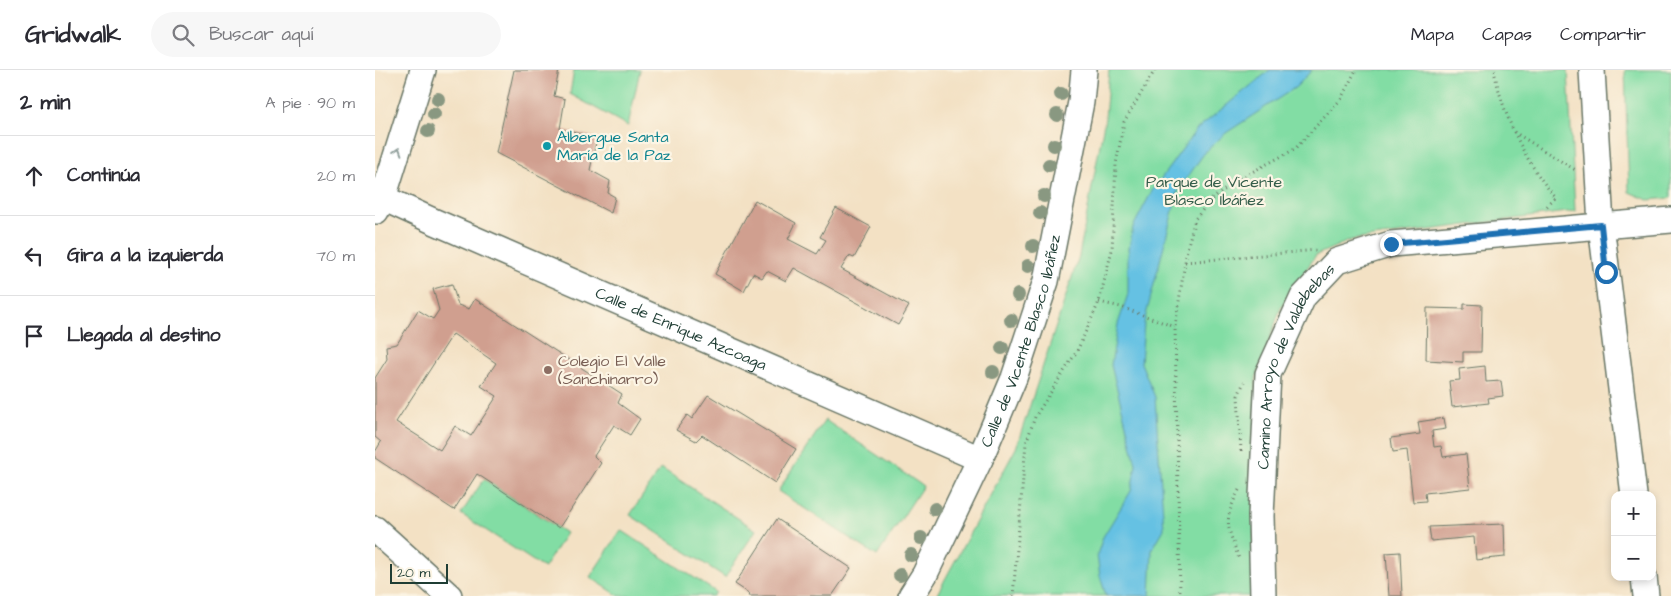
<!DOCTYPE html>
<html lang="es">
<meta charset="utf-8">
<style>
body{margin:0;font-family:"Architects Daughter",sans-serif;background:#f7f7f7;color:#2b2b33}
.controls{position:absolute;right:15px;bottom:15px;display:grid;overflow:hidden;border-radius:10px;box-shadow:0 2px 8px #0003}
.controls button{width:45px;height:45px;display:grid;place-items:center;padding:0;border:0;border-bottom:1px solid #e1e1e2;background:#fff;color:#2b2b33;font:25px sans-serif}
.scale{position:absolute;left:15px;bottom:12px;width:58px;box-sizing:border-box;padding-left:5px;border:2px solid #1f3d34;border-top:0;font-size:14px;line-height:18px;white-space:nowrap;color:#1f3d34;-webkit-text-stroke:4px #fcf5e5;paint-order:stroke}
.stop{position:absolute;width:15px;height:15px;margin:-11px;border:4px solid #1f6fb2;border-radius:50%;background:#fff}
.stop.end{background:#1f6fb2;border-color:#fff;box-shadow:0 1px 5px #0008}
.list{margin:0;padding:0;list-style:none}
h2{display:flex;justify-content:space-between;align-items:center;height:65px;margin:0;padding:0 20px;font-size:21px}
h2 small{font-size:16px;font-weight:400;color:#7c7c81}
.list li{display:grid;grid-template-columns:32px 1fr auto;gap:15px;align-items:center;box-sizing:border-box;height:80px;padding:0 20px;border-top:1px solid #e1e1e2}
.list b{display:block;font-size:19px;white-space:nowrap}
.list em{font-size:16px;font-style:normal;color:#7c7c81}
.icon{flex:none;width:28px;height:28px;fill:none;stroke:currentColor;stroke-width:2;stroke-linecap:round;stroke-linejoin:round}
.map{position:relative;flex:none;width:1296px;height:526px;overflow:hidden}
header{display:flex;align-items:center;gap:30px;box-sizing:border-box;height:70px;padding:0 25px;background:#fff;border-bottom:1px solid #e1e1e2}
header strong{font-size:24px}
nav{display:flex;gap:28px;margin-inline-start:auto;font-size:18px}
.search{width:350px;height:45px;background:#f7f7f7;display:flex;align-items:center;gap:12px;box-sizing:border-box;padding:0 18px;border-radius:28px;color:#7c7c81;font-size:19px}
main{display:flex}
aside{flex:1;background:#fff}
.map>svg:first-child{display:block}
</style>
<header>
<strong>Gridwalk</strong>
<div class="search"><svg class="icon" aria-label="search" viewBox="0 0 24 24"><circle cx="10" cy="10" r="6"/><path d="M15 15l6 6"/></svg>Buscar aquí</div>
<nav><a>Mapa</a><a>Capas</a><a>Compartir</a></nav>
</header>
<main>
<aside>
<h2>2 min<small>A pie · 90 m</small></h2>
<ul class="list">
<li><svg class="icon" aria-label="ahead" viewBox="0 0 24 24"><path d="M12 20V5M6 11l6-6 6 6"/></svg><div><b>Continúa</b></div><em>20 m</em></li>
<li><svg class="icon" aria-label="left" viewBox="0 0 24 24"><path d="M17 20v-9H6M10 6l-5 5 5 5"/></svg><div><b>Gira a la izquierda</b></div><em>70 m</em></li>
<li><svg class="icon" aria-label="arrive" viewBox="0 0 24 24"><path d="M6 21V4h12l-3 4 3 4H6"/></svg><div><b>Llegada al destino</b></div></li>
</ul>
</aside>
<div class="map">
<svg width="1296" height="526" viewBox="0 0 1296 526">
<rect width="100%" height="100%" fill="#fcf5e5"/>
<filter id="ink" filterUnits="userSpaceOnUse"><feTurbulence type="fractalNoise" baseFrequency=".02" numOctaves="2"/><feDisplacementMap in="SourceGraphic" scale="10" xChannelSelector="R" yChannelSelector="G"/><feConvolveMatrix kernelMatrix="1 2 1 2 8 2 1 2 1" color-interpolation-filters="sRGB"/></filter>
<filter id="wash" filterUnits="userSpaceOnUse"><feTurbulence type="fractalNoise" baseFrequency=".0096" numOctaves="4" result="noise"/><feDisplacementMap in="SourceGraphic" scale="20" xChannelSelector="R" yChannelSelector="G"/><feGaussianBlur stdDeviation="1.12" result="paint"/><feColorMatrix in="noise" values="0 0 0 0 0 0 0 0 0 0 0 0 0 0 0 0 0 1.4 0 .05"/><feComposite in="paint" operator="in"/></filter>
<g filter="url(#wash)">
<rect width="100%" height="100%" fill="#f3e1c4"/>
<path fill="#82dda4" stroke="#508d6c" d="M199,0h66l-12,56 -58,-32z
M734,0h459l7,141 -224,29 -35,15 -35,52 -25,71 -3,218h-317l80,-148 63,-192 26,-138z
M1250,0h46v128l-23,2 -19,-8z
M450,350l98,66 -46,70 -99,-65z
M286,398l95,62 -31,47 -95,-62z
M109,409l82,54 -22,35 -83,-54z
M246,460l95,62 -3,4h-94l-29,-19z"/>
<path fill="#65c1e3" stroke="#427f8c" d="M895,0h42l-16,17 -70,46 -21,19 -27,39 -34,132 -3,40 14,34 9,132 -12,21 -2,46h-44l-6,-20 -3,-21 6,-18 28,-46 5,-27 -25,-99 7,-41 10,-30v-40l5,-27 19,-36 44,-61z"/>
<g id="blocks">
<path fill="#d09f8f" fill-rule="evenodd" d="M139,0h45l-5,26 11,3 -5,30 37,9 -7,32 20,11 -2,12 7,4 -4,16 -115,-60z
M380,130l41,23 -8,16 29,15 9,-14 -6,-3 16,-29 35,19 -17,31 -5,-2 -8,13 68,37 -11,19 -104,-57 -8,13 -19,-10 -5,7 -9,-5 -9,18 -29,-17z
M77,214l6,21 11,4 6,-10 147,95 -4,9 22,16 -10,16 -16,-10 -20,31 7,7 -42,65 -82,-54 -23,36 -79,-52v-6l6,-10 -6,-5v-59l12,-19 -1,-13 11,-2 21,-34 15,9 6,-9 -6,-21zM78,264l43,29 -15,23 16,10 -26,40 -16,-10 -15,24 -44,-28z
M1089,234l18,1 -1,47h-18v10l-37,-2 1,-52 37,1z
M1110,296l1,16 15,-1 2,15 -15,2 1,5 -37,4 -3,-26 11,-1 -1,-11z
M333,325l88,54 -21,34 -73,-48 -6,6 -20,-11 11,-15 5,4z
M1069,348l2,11 -14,2 2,16 7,-1 2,11 23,-3 4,34 -45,5 1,8 -13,1 -6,-52 -14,2 -2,-14 29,-4 -2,-12z
M402,449l74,49 -19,28h-84l2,-2 -15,-10z
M1129,454l1,33 -29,3 -2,-23 -43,4 -2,-14z
M1025,482l2,44h-13l-3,-43z"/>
</g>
</g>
<g filter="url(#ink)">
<use href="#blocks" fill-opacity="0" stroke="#697666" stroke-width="1"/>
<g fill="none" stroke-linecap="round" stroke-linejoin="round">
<g stroke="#697666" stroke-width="28">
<g id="minor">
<path d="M1217,0l9,155 33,270"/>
<path id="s1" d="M0,121l8,7 50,23 547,238"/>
<path d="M1,141l7,-13 40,-128"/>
<path d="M0,459l74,67"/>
<path d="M1269,507l2,19"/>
<path id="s2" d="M536,526l14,-22 55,-115 34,-81 32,-97 35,-179 3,-32"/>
<path id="s3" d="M888,526l-2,-80 7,-142 35,-77 34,-36 54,-17 280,-24"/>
</g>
</g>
<path stroke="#697666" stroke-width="3" stroke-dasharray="1 4" stroke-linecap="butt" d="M1119,0c9,46 31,92 62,128l-11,10
M1139,62l63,39
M810,192l132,-12
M724,232l22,5 54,20
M866,381l-3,-55 6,-14
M864,420c-17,33 -11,36 0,69
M638,526l13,-153 9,-26 42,-66 22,-49 13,-52 4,-86 8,-42 31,-52
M805,526l-5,-269 12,-78 8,-30 16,-19 28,-21 56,-30 46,-50 15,-29"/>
<use href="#minor" stroke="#fff" stroke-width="25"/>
</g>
<g fill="#899881">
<circle cx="686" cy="24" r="7"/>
<circle cx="63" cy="29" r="7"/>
<circle cx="59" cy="44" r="7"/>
<circle cx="682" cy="45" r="7"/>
<circle cx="53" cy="61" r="7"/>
<circle cx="679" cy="75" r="7"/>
<circle cx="674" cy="95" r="7"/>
<circle cx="669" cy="126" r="7"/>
<circle cx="665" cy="143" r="7"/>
<circle cx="658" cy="176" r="7"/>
<circle cx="653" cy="196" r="7"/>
<circle cx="643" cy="225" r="7"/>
<circle cx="636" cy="250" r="7"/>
<circle cx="627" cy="278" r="7"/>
<circle cx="618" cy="302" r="7"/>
<circle cx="560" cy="439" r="7"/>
<circle cx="546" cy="468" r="7"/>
<circle cx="536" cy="485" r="7"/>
<circle cx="525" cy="505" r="7"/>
</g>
<defs><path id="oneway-chevron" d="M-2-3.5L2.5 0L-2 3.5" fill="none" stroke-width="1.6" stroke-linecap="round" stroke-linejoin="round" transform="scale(1.25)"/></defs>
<use stroke="#8f9e9a" href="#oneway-chevron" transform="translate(23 81) rotate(-72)"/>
</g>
<g fill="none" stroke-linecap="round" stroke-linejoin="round" filter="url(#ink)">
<path stroke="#1f6fb2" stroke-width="6" d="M1016,174l210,-19 5,47"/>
</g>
<circle fill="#0f9aa8" stroke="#fcf5e5" stroke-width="2" cx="172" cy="76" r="5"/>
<circle fill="#8d6e63" stroke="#fcf5e5" stroke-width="2" cx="173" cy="300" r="5"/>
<g text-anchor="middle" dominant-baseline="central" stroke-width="4.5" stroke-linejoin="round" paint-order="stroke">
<g font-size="16" fill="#0d838f" stroke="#fcf5e5" text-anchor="start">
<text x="182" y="67">Albergue Santa<tspan x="182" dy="18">María de la Paz</tspan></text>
</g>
<g font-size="16" fill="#335d4a" stroke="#fcf5e5">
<text x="839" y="112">Parque de Vicente<tspan x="839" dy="18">Blasco Ibáñez</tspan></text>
</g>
<g font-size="16" fill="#1f3d34" stroke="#fcf5e5">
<text stroke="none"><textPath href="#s1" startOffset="336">Calle de Enrique Azcoaga</textPath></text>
<text stroke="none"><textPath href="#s2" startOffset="279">Calle de Vicente Blasco Ibáñez</textPath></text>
<text stroke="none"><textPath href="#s3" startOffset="238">Camino Arroyo de Valdebebas</textPath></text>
</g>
<g font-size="16" fill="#785e54" stroke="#fcf5e5" text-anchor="start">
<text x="183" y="291">Colegio El Valle<tspan x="183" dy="18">(Sanchinarro)</tspan></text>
</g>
</g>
</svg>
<div class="controls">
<button>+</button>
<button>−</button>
</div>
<div class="scale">20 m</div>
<div class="stop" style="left:1231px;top:202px"></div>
<div class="stop end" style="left:1016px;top:174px"></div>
</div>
</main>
